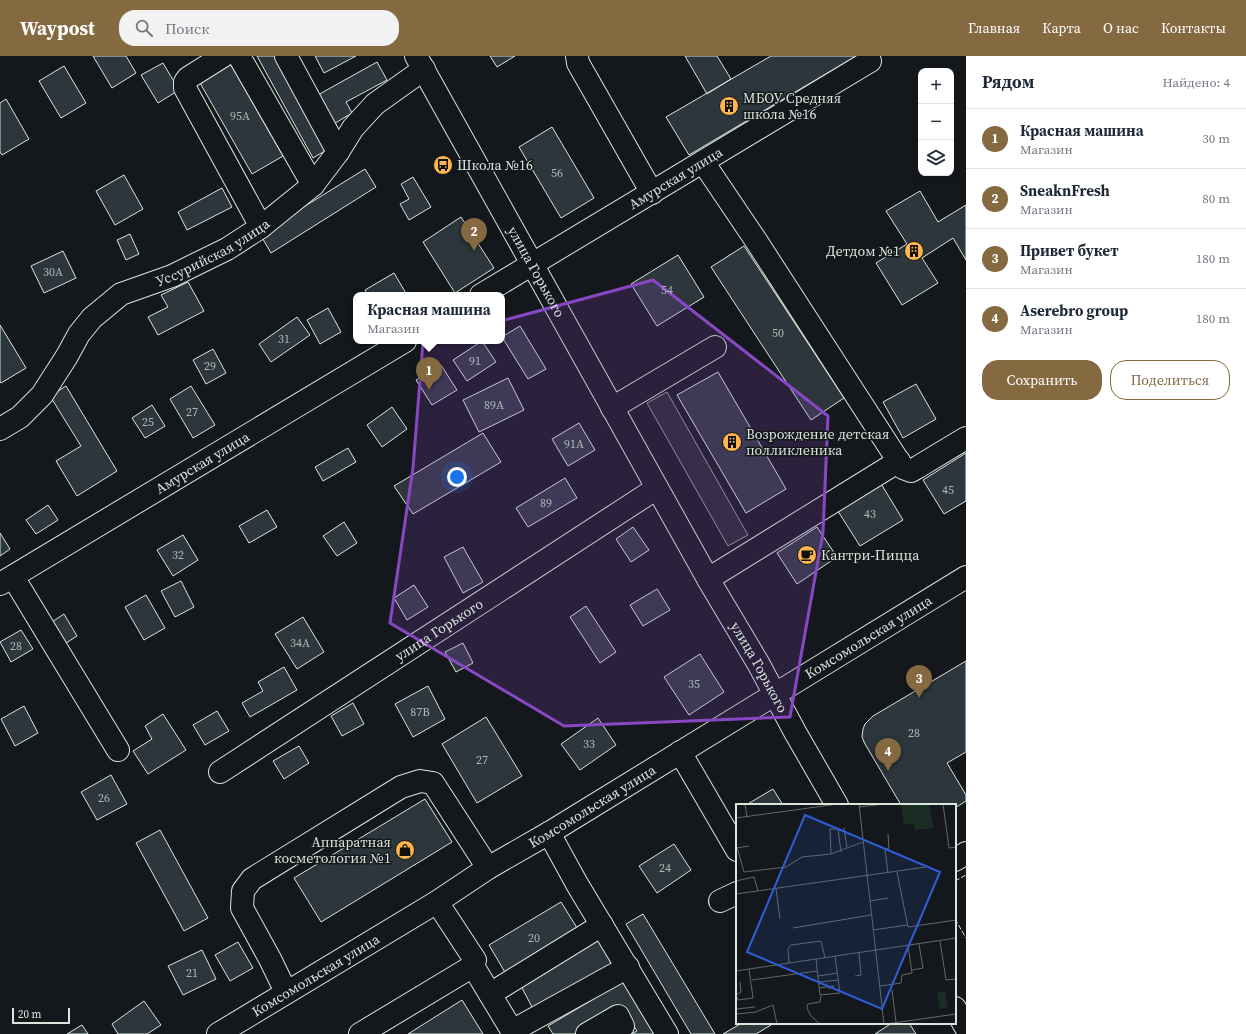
<!DOCTYPE html>
<html lang="ru">
<meta charset="utf-8">
<style>
body{margin:0;font-family:"Source Serif 4",serif;background:#f2f2f3;color:#1f2937}
.controls{position:absolute;right:12px;top:12px;display:grid;overflow:hidden;border-radius:8px;box-shadow:0 2px 6px #0003}
.controls button{width:36px;height:36px;display:grid;place-items:center;padding:0;border:0;border-bottom:1px solid #e0e1e3;background:#fff;color:#1f2937;font:20px sans-serif}
.scale{position:absolute;left:12px;bottom:10px;width:58px;box-sizing:border-box;padding-left:4px;border:2px solid #d8e6dc;border-top:0;font-size:11px;line-height:14px;white-space:nowrap;color:#d8e6dc;-webkit-text-stroke:3px #14181c;paint-order:stroke}
.you{position:absolute;left:457px;top:421px;width:14px;height:14px;margin:-10px;border:3px solid #fff;border-radius:50%;background:#1a73e8;box-shadow:0 0 0 6px #1a73e833}
.badge{display:grid;place-items:center;width:26px;height:26px;border-radius:50%;background:#846941;color:#fff;font-size:13px;font-weight:700}
.pin{position:absolute;translate:-50% -33px;filter:drop-shadow(0 1px 2px #0008)}
.pin::after{content:'';position:absolute;top:21px;width:14px;height:12px;background:inherit;clip-path:polygon(0 0,100% 0,50% 100%)}
.popup{position:absolute;left:353px;top:236px;width:152px;height:52px;box-sizing:border-box;display:grid;place-content:center;border-radius:8px;background:#fff;filter:drop-shadow(0 1px 3px #0005);font-size:13px;white-space:nowrap;color:#747a83}
.popup b{font-size:15px;color:#1f2937}
.popup::after{content:'';position:absolute;left:50%;top:100%;margin-left:-8px;border:8px solid transparent;border-top-color:#fff}
.list{margin:0;padding:0;list-style:none}
h2{display:flex;justify-content:space-between;align-items:center;height:52px;margin:0;padding:0 16px;font-size:17px}
h2 small{font-size:13px;font-weight:400;color:#747a83}
.list li{display:grid;grid-template-columns:26px 1fr auto;gap:12px;align-items:center;box-sizing:border-box;height:60px;padding:0 16px;border-top:1px solid #e0e1e3}
.list b{display:block;font-size:15px;white-space:nowrap}
.list p{margin:0;font-size:13px;white-space:nowrap;color:#747a83}
.list em{font-size:13px;font-style:normal;color:#747a83}
.actions{display:flex;gap:8px;padding:12px 16px}
.actions a{flex:1;padding:9px 0;border:1px solid #846941;border-radius:16px;text-align:center;font-size:14px;color:#846941}
.actions .main{background:#846941;color:#fff}
.icon{flex:none;width:22px;height:22px;fill:none;stroke:currentColor;stroke-width:2;stroke-linecap:round;stroke-linejoin:round}
.map{position:relative;flex:none;width:966px;height:978px;overflow:hidden}
header{display:flex;align-items:center;gap:24px;box-sizing:border-box;height:56px;padding:0 20px;background:#846941;color:#fff}
header strong{font-size:19px}
nav{display:flex;gap:22px;margin-inline-start:auto;font-size:14px}
.search{width:280px;height:36px;background:#f2f2f3;display:flex;align-items:center;gap:10px;box-sizing:border-box;padding:0 14px;border-radius:16px;color:#747a83;font-size:15px}
main{display:flex}
aside{flex:1;background:#fff}
.map>svg:first-child{display:block}
</style>
<header>
<strong>Waypost</strong>
<div class="search"><svg class="icon" aria-label="search" viewBox="0 0 24 24"><circle cx="10" cy="10" r="6"/><path d="M15 15l6 6"/></svg>Поиск</div>
<nav><a>Главная</a><a>Карта</a><a>О нас</a><a>Контакты</a></nav>
</header>
<main>
<div class="map">
<svg width="966" height="978" viewBox="0 0 966 978">
<rect width="100%" height="100%" fill="#14181c"/>
<path fill="#24282b" stroke="#939e99" d="M667,336l81,143 -20,11 -81,-143z"/>
<path fill="#2c363c" stroke="#d8e6dc" d="M93,0h33l10,17 -24,15z
M257,0h19l52,93 -15,9z
M315,0h41l-32,17z
M490,0h25l-18,11z
M685,0h32l14,23 -24,15z
M771,0h85l-167,99 -23,-38z
M227,2l56,98 -31,18 -56,-98z
M377,6l10,18 -41,22 6,11 -20,12 -16,-29z
M163,7l16,27 -21,13 -17,-28z
M64,10l22,37 -25,15 -22,-37z
M6,43l23,40 -27,16 -2,-3v-49z
M552,71l42,71 -33,20 -42,-71z
M365,113l11,18 -105,66 -11,-19z
M124,119l19,34 -28,16 -19,-34z
M413,121l18,30 -22,13 -9,-16 9,-5 -8,-15z
M222,132l10,19 -45,23 -9,-18z
M920,135l18,31 28,-17v55l-13,-22 -31,20 16,25 -36,22 -26,-42 31,-19 -21,-33z
M461,161l33,51 -39,25 -32,-51z
M130,178l9,20 -13,6 -9,-20z
M744,190l100,152 -33,22 -100,-153z
M63,195l13,27 -32,15 -13,-27z
M678,199l26,42 -47,29 -26,-42z
M394,217l13,22h-39l-3,-5z
M188,226l16,29 -46,24 -10,-18 20,-10 -7,-12z
M328,252l13,24 -21,12 -13,-24z
M297,261l13,18 -39,27 -12,-18z
M0,269l26,43 -25,15 -1,-1z
M520,270l26,43 -18,10 -26,-42z
M482,285l14,21 -29,19 -14,-21z
M213,293l13,24 -20,11 -13,-24z
M441,309l16,25 -25,15 -16,-25z
M718,316l68,117 -40,24 -69,-118z
M508,322l16,32 -45,22 -16,-32z
M916,328l20,35 -33,19 -20,-36z
M66,330l51,85 -40,25 -21,-35 25,-15 -31,-50z
M191,330l24,39 -22,13 -23,-39z
M152,349l13,21 -20,12 -13,-20z
M392,351l15,22 -25,18 -15,-22z
M579,367l16,27 -27,16 -16,-27z
M483,377l18,29 -88,52 -19,-28z
M348,392l8,14 -33,19 -8,-14z
M966,397v48l-22,13 -21,-34z
M565,422l12,20 -49,29 -12,-19z
M880,426l23,38 -43,26 -24,-38z
M48,449l10,15 -22,14 -10,-14z
M267,454l10,17 -28,16 -10,-17z
M344,466l13,21 -20,13 -14,-20z
M633,471l16,23 -18,12 -15,-23z
M817,471l20,30 -40,27 -20,-31z
M0,477l10,16 -10,7z
M183,479l15,25 -25,16 -16,-26z
M463,491l20,35 -20,11 -19,-36z
M181,525l13,26 -19,10 -14,-26z
M414,529l14,22 -21,13 -13,-22z
M657,533l13,21 -27,16 -13,-21z
M146,539l19,33 -21,12 -19,-33z
M586,550l30,46 -16,11 -30,-46z
M64,558l13,22 -11,7 -14,-21z
M303,561l21,35 -27,17 -22,-35z
M21,574l12,19 -22,13 -11,-20z
M463,587l10,20 -17,9 -11,-20z
M700,598l24,38 -35,23 -25,-38z
M966,605v91l-19,11 19,32v6l-11,7v-3h-54l-36,-61 -3,-7 1,-8 2,-5 8,-8z
M284,611l13,23 -47,27 -8,-14 21,-12 -5,-9z
M428,630l17,33 -32,18 -18,-33z
M353,647l11,21 -22,12 -11,-20z
M24,650l14,27 -23,13 -14,-27z
M217,655l12,20 -24,14 -12,-20z
M163,658l23,36 -38,24 -15,-23 19,-12 -7,-13z
M486,661l36,59 -45,27 -35,-59z
M598,662l18,27 -36,25 -19,-26z
M299,690l10,17 -25,16 -11,-18z
M111,719l16,29 -30,16 -16,-28z
M773,733l10,16h-37z
M425,743l27,43 -131,80 -27,-44z
M160,774l48,88 -24,13 -48,-88z
M674,788l17,26 -34,23 -18,-27z
M561,846l18,29 -73,43 -17,-29z
M643,858l72,120h-24l-65,-110z
M601,881l15,27 -83,45 -14,-27z
M238,886l15,26 -23,13 -15,-26z
M202,894l14,29 -33,16 -15,-29z
M629,922l33,56h-31l6,-3 -15,-24 -46,27h-23l-5,-8z
M462,944l21,34h-75z
M144,945l17,24 -14,9h-29l-6,-10z
M742,967h27l2,2 -15,9h-33z
M892,967h17l7,11h-41z
M82,969l6,9h-21z"/>
<g fill="none" stroke-linecap="round" stroke-linejoin="round">
<g stroke="#d8e6dc" stroke-width="24">
<g id="minor">
<path d="M223,0l-35,22 -3,4v6l76,139"/>
<path d="M239,0l74,129"/>
<path d="M286,0l52,96"/>
<path d="M577,0l1,7 74,130"/>
<path d="M703,106l52,77 148,229 8,3 7,-4 48,-29"/>
<path id="s1" d="M481,239l389,-234"/>
<path d="M612,352l103,-61"/>
<path id="s2" d="M0,373l20,-12 22,-22 25,-39 12,-22 13,-16 29,-24 51,-18 55,-27 34,-22 52,-42 25,-33 15,-24 22,-24 49,-35"/>
<path d="M13,521l105,173"/>
<path d="M708,523l191,-118"/>
<path id="s3" d="M0,528l405,-243"/>
<path d="M680,696l57,98"/>
<path id="s4" d="M220,716l437,-284"/>
<path d="M549,777l28,51 90,150"/>
<path d="M955,804l11,-7"/>
<path d="M720,845l17,-8"/>
<path d="M473,910l41,68"/>
<path d="M286,936l-16,-33 -28,-51 1,-17 9,-12 149,-92 19,-6 13,2 55,85"/>
<path d="M490,938l112,-69"/>
<path d="M512,975l116,-64"/>
<path d="M360,978l113,-68 2,-6 -38,-58"/>
<path d="M587,978l31,-18 5,10 -13,8"/>
</g>
</g>
<g stroke="#d8e6dc" stroke-width="24">
<g id="major">
<path id="s5" d="M416,0l292,523 50,84 37,69 42,73"/>
<path d="M955,952l11,20"/>
<path id="s6" d="M218,978l219,-132 51,-34 61,-35 417,-256"/>
</g>
</g>
<use href="#minor" stroke="#14181c" stroke-width="22"/>
<use href="#major" stroke="#14181c" stroke-width="22"/>
<path stroke="#d8e6dc" stroke-width="1" stroke-dasharray="5 2" stroke-linecap="butt" d="M955,825l11,-6
M955,863l11,19"/>
</g>
<path fill="#8948c3" fill-opacity="0.2" stroke="#8948c3" stroke-width="3" stroke-linejoin="round" d="M653,224l175,136 -5,117 -33,184 -226,9 -174,-103 23,-155 10,-126z"/>
<defs>
<g id="building-disc" transform="scale(1)"><circle r="9.5" fill="#ffb74d" stroke="#14181c"/><path d="M-4-6H4V6H1V3H-1V6H-4ZM-2.5-4.3h1.7v1.8h-1.7ZM.8-4.3h1.7v1.8H.8ZM-2.5-1h1.7V.8h-1.7ZM.8-1h1.7V.8H.8Z" fill="#111"/></g>
<g id="bus-disc" transform="scale(1)"><circle r="9.5" fill="#ffb74d" stroke="#14181c"/><path d="M-5-6H5V4H4V6H2V4H-2V6H-4V4H-5ZM-3.5-4V0h7V-4ZM-3.5 1.2v1.5H-2V1.2ZM2 1.2v1.5H3.5V1.2Z" fill="#111"/></g>
<g id="cafe-disc" transform="scale(1)"><circle r="9.5" fill="#ffb74d" stroke="#14181c"/><path d="M-5.5-4.5H6V0H3Q3 3.5 0 3.5H-2.5Q-5.5 3.5-5.5 0ZM3-3.2v2h1.7v-2ZM-6 4.5H4V6H-6Z" fill="#111"/></g>
<g id="shop-disc" transform="scale(1)"><circle r="9.5" fill="#ffb74d" stroke="#14181c"/><path d="M-5-2.5h2.3a2.7 3.5 0 0 1 5.4 0H5L5.5 6h-11ZM-1.5-2.5h3a1.5 2.3 0 0 0-3 0Z" fill="#111"/></g>
</defs>
<g fill-rule="evenodd">
<use href="#building-disc" x="729" y="50"/>
<use href="#bus-disc" x="443" y="109"/>
<use href="#building-disc" x="914" y="195"/>
<use href="#building-disc" x="732" y="386"/>
<use href="#cafe-disc" x="807" y="499"/>
<use href="#shop-disc" x="405" y="794"/>
</g>
<g text-anchor="middle" dominant-baseline="central" stroke-width="3" stroke-linejoin="round" paint-order="stroke">
<g font-size="12" fill="#adbab4">
<text x="240" y="60">95А</text>
<text x="557" y="117">56</text>
<text x="53" y="216">30А</text>
<text x="667" y="234">54</text>
<text x="778" y="277">50</text>
<text x="284" y="283">31</text>
<text x="475" y="305">91</text>
<text x="210" y="310">29</text>
<text x="494" y="349">89А</text>
<text x="192" y="356">27</text>
<text x="148" y="366">25</text>
<text x="574" y="388">91А</text>
<text x="948" y="434">45</text>
<text x="546" y="447">89</text>
<text x="870" y="458">43</text>
<text x="178" y="499">32</text>
<text x="300" y="587">34А</text>
<text x="16" y="590">28</text>
<text x="694" y="628">35</text>
<text x="420" y="656">87В</text>
<text x="914" y="677">28</text>
<text x="589" y="688">33</text>
<text x="482" y="704">27</text>
<text x="104" y="742">26</text>
<text x="665" y="812">24</text>
<text x="534" y="882">20</text>
<text x="192" y="917">21</text>
</g>
<g font-size="14" fill="#d8e6dc" stroke="#14181c" text-anchor="start">
<text x="743" y="42">МБОУ Средняя<tspan x="743" dy="16">школа №16</tspan></text>
<text x="457" y="109">Школа №16</text>
<text x="900" y="195" text-anchor="end">Детдом №1</text>
<text x="746" y="378">Возрождение детская<tspan x="746" dy="16">полликленика</tspan></text>
<text x="821" y="499">Кантри-Пицца</text>
<text x="391" y="786" text-anchor="end">Аппаратная<tspan x="391" dy="16">косметология №1</tspan></text>
</g>
<g font-size="14" fill="#d8e6dc" stroke="#14181c">
<text stroke="none"><textPath href="#s1" startOffset="227">Амурская улица</textPath></text>
<text stroke="none"><textPath href="#s2" startOffset="285">Уссурийская улица</textPath></text>
<text stroke="none"><textPath href="#s5" startOffset="247">улица Горького</textPath></text>
<text stroke="none"><textPath href="#s3" startOffset="236">Амурская улица</textPath></text>
<text stroke="none"><textPath href="#s4" startOffset="261">улица Горького</textPath></text>
<text stroke="none"><textPath href="#s6" startOffset="762">Комсомольская улица</textPath></text>
<text stroke="none"><textPath href="#s5" startOffset="701">улица Горького</textPath></text>
<text stroke="none"><textPath href="#s6" startOffset="438">Комсомольская улица</textPath></text>
<text stroke="none"><textPath href="#s6" startOffset="114">Комсомольская улица</textPath></text>
</g>
</g>
<g transform="translate(736 748)">
<rect width="220" height="220" fill="#14181c"/>
<path d="M165,0h28l5,24 -19,2 -2,-7 -9,2zM209,187l3,16 -8,2 -3,-17z" fill="#1a2d24"/>
<path fill="none" stroke="#626a69" stroke-width="1" d="M9,0l2,13M123,0l25,220M207,0l6,44 7,-1M123,3l25,-3M0,14l102,-14M108,24l3,20M152,30l1,14 -4,2 3,23M1,43l7,25 42,-5 16,-10 29,-3 32,-12M0,44l13,-2M95,50l-1,-25h8l3,23M161,68l11,55 48,-7M0,77l18,-4 4,14M40,85l4,30M0,90l190,-27M134,97l18,-3M57,124l78,-13M137,126l34,-5M204,137l6,39 10,-1M80,155l4,36 20,-2 -5,-37M53,159l-1,-14 3,-4 30,-4 4,17M176,166l11,-2 -4,-24M0,167l220,-33M82,172l19,-3M119,172l6,-1 -2,-22M16,176l65,-9M83,178l20,-2M144,182l21,-3 1,-8 10,-2 -4,-27M83,184l15,-2 -6,3M156,186l4,32M0,191l2,5 15,-2 -4,-29M0,191l5,-3 -1,-10M0,205l19,-2M0,210l20,-2 17,-7 4,19M84,220l-9,-8 -4,-8 1,-4 12,-2 1,-6M150,220l70,-10"/>
<path fill="#305dd8" fill-opacity="0.15" stroke="#305dd8" stroke-width="2" d="M69,11l135,57 -58,137 -135,-57z"/>
<rect width="220" height="220" fill="none" stroke="#d8e6dc" stroke-width="2"/>
</g>
</svg>
<div class="controls">
<button>+</button>
<button>−</button>
<button><svg class="icon" aria-label="layers" viewBox="0 0 24 24"><path d="M12 4l9 5-9 5-9-5zM3 14l9 5 9-5"/></svg></button>
</div>
<div class="scale">20 m</div>
<div class="you"></div>
<div class="pin badge" style="left:429px;top:334px">1</div>
<div class="popup"><b>Красная машина</b>Магазин</div>
<div class="pin badge" style="left:474px;top:195px">2</div>
<div class="pin badge" style="left:919px;top:642px">3</div>
<div class="pin badge" style="left:888px;top:715px">4</div>
</div>
<aside>
<h2>Рядом<small>Найдено: 4</small></h2>
<ul class="list">
<li><span class="badge">1</span><div><b>Красная машина</b><p>Магазин</p></div><em>30 m</em></li>
<li><span class="badge">2</span><div><b>SneaknFresh</b><p>Магазин</p></div><em>80 m</em></li>
<li><span class="badge">3</span><div><b>Привет букет</b><p>Магазин</p></div><em>180 m</em></li>
<li><span class="badge">4</span><div><b>Aserebro group</b><p>Магазин</p></div><em>180 m</em></li>
</ul>
<div class="actions"><a class="main">Сохранить</a><a>Поделиться</a></div>
</aside>
</main>
